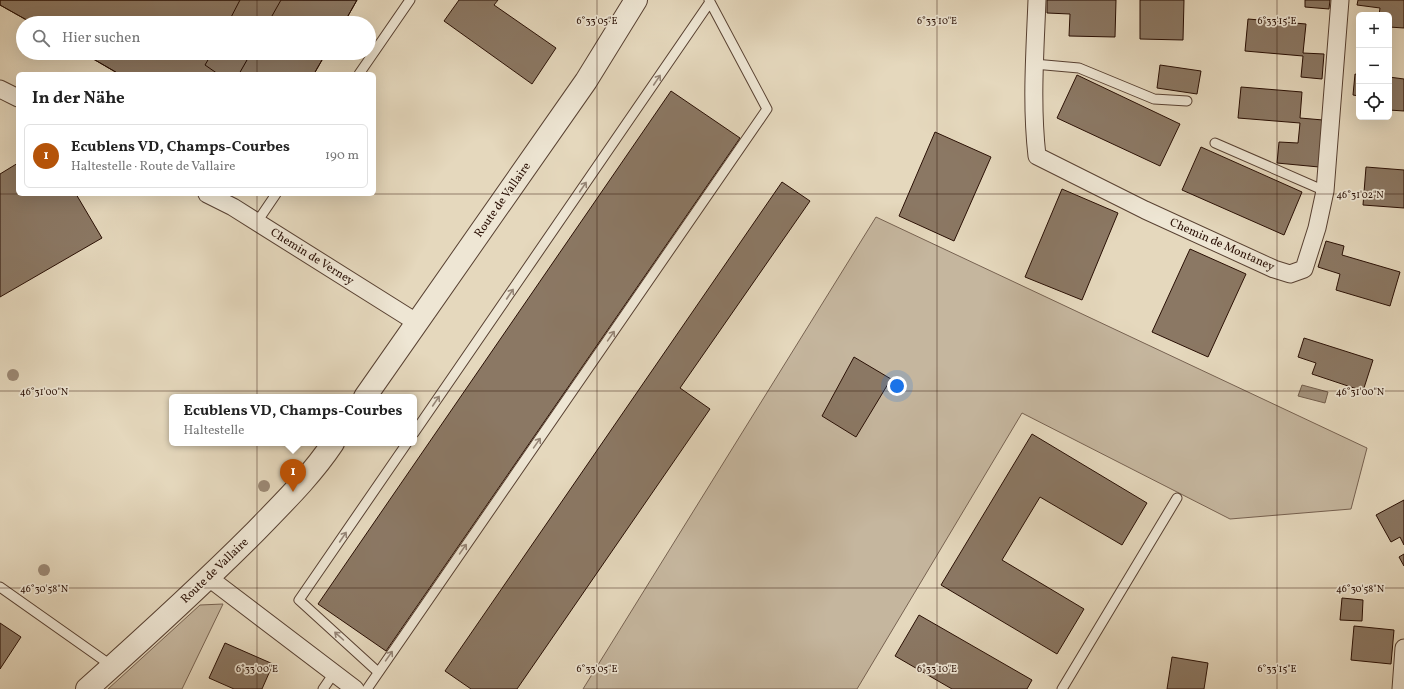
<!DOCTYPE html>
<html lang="de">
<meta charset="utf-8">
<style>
body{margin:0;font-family:Vollkorn,serif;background:#f2f2f2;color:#222}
.controls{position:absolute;right:12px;top:12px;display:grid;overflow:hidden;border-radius:6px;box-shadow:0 4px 16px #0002}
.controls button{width:36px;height:36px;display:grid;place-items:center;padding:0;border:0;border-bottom:1px solid #e0e0e0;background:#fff;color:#222;font:20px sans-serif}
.you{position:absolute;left:897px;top:386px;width:14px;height:14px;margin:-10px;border:3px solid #fff;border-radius:50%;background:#1a73e8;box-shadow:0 0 0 6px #1a73e833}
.badge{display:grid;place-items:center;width:26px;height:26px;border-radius:50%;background:#b45309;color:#fff;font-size:13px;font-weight:700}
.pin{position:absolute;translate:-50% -33px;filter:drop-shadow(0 1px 2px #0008)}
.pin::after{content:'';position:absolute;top:21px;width:14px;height:12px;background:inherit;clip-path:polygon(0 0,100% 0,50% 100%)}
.popup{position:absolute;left:169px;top:394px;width:248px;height:52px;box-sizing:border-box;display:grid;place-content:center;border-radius:6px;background:#fff;filter:drop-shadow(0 1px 3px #0005);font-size:13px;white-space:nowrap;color:#767676}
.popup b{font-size:15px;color:#222}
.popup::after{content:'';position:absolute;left:50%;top:100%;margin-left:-8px;border:8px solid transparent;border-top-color:#fff}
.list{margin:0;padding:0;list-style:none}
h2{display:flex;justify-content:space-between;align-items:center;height:52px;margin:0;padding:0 16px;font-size:17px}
h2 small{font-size:13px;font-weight:400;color:#767676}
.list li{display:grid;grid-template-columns:26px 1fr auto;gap:12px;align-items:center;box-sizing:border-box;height:64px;margin:0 8px 8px;padding:0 8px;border:1px solid #e0e0e0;border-radius:6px}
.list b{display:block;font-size:15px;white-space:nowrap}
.list p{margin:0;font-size:13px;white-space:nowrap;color:#767676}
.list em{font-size:13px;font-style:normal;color:#767676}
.icon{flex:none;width:22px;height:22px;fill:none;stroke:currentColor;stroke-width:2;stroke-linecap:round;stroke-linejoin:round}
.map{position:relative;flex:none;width:1404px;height:689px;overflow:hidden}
.search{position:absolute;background:#fff;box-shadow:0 4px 16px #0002;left:16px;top:16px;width:360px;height:44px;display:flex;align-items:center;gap:10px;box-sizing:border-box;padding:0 14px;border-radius:22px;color:#767676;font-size:15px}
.panel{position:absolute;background:#fff;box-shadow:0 4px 16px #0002;left:16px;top:72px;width:360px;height:124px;border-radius:6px}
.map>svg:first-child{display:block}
</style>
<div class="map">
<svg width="1404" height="689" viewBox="0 0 1404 689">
<rect width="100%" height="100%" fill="#e5d8bd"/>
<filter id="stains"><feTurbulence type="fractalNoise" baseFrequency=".005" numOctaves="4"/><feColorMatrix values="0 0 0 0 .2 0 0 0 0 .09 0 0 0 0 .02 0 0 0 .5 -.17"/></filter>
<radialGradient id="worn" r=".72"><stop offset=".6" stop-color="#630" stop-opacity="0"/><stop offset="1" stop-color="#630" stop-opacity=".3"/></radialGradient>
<path fill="#c5b69e" stroke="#776251" d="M876,217l491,231 -16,61 -121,10 -208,-106 -165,276h-274z
M223,604l-41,85h-74l92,-84z"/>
<path fill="#a5947e" stroke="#735f4d" d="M1302,385l26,7 -3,11 -27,-7z"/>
<path fill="#8b7864" stroke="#290f04" d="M0,0h240l-12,23h-196l-32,-18z
M0,0h357l-13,23h-312l-32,-18z
M281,0h76l-13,23h-76z
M459,0h39l-4,5 62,43 -24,36 -88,-63z
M1047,0h69l-1,37 -46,-1 1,-22 -23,-1z
M1140,0h44l-1,40 -43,-1z
M1305,0h25l-1,9 -24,-2z
M1358,0h46v28l-15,-1v-12h-10l1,-7 -23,-3z
M1248,19l58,5 -3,29 21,1 -2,25 -21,-2 2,-21 -58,-5z
M83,53h129l-7,12 13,9h-99z
M83,53h243l-12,21h-195z
M251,53h75l-12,21h-75z
M1160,65l41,6 -4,23 -40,-6z
M1355,74l4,1v21l-6,-1z
M1077,75l103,49 -20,42 -103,-48z
M1389,77l15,2v32l-15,-1z
M1241,87l61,5 -2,26 23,2 -4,47 -42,-4 2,-21 19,1 2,-20 -62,-5z
M671,91l69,47 -354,513 -68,-47z
M935,132l56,25 -37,84 -55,-25z
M1201,147l101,45 -18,43 -102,-45z
M18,163v31h58l26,44 -102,59v-123z
M1366,167l38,3v38l-41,-3z
M782,182l28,19 -130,187 30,21 -193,280h-46l-26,-18z
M1062,189l56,24 -36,87 -57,-23z
M1326,241l18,5 -2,9 58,17 -10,34 -54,-16 4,-16 -22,-7z
M1190,249l56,25 -38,83 -56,-25z
M1304,338l69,22 -10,31 -51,-17 4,-11 -18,-6z
M854,357l37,22 -35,58 -34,-21z
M1032,434l115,69 -25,42 -82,-48 -38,63 82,49 -27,45 -116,-69z
M1404,500v45l-4,-8 -9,5 -15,-27z
M1404,554v12l-5,-9z
M1342,598l21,2 -1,21 -22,-1z
M919,615l113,65 -5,9h-75l-57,-33z
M0,623l21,14 -21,32z
M1354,626l40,4 -3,34 -40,-4z
M225,643l48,21 -11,25h-28l-25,-11z
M1172,657l36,6 -4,26h-37z"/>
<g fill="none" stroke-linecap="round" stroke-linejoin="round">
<g stroke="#584132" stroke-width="11">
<path id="service" d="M1034,64l45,4 75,31 33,2
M359,74l51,-74
M1215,143l110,48
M257,222l19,-28
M414,433l296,-431
M0,587l112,79
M378,672l-79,-72 108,-157
M323,689l11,-16
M367,689l400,-580 -58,-109
M1062,689l115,-191"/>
</g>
<g stroke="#584132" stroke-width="19">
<path id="minor" d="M1037,0c-2,52 -6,104 0,156l108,54 129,59 16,5 14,-5 13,-41 8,-37 15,-191
M0,89l18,9
M207,194l26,13 183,115
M209,578l146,111
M1401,689l3,-41"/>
</g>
<g stroke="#584132" stroke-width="24">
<path id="tertiary" d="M365,397l221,-316 50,-81
M87,689c57,-51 114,-103 168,-157 28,-29 56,-56 78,-89"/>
</g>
<use href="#service" stroke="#eee6d4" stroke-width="9"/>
<use href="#minor" stroke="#eee6d4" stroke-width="17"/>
<use href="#tertiary" stroke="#eee6d4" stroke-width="22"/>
</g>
<g fill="#9c8975">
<circle cx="13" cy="375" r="6"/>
<circle cx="264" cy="486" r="6"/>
<circle cx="44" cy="570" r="6"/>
</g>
<defs><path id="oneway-shaft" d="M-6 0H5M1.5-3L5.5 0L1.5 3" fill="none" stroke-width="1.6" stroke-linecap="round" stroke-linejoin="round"/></defs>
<g stroke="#958576">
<use href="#oneway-shaft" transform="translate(657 80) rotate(-56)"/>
<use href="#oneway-shaft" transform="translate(583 187) rotate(-56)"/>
<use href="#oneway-shaft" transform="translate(510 294) rotate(-56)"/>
<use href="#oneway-shaft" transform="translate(611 336) rotate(-55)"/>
<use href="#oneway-shaft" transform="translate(436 401) rotate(-56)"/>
<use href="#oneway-shaft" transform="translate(537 443) rotate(-55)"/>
<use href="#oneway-shaft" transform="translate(343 537) rotate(-56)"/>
<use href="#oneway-shaft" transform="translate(463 549) rotate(-55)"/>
<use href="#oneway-shaft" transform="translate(339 636) rotate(-138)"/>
<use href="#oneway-shaft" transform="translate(389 656) rotate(-55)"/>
</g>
<path fill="none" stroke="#290f04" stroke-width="1" stroke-opacity="0.45" d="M257,0v23M597,0v689M937,0v689M1277,0v689M257,53v21M0,194h1404M257,194v495M0,391h1404M0,588h1404"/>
<g text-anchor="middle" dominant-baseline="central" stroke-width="3.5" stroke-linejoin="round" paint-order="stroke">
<g font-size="12" fill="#290f04" stroke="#eee6d4">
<text transform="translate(503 200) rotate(-55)">Route de Vallaire</text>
<text transform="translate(1222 245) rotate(24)">Chemin de Montaney</text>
<text transform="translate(312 257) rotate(32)">Chemin de Verney</text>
<text transform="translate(215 571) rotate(-44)">Route de Vallaire</text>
</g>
</g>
<g font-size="10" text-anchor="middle" fill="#290f04" stroke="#eee6d4" stroke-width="3.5" stroke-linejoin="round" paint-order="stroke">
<text x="597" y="24">6°33'05"E</text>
<text x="937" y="24">6°33'10"E</text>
<text x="1277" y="24">6°33'15"E</text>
<text x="1360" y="198">46°31'02"N</text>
<text x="44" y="395">46°31'00"N</text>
<text x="1360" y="395">46°31'00"N</text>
<text x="44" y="592">46°30'58"N</text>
<text x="1360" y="592">46°30'58"N</text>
<text x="257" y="672">6°33'00"E</text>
<text x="597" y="672">6°33'05"E</text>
<text x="937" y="672">6°33'10"E</text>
<text x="1277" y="672">6°33'15"E</text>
</g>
<rect width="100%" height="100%" filter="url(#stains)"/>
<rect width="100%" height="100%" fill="url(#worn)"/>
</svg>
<div class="controls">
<button>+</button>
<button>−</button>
<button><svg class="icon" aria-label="locate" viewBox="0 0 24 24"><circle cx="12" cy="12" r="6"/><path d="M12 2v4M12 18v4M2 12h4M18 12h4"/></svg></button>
</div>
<div class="you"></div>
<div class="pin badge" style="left:293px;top:492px">1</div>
<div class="popup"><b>Ecublens VD, Champs-Courbes</b>Haltestelle</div>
<div class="search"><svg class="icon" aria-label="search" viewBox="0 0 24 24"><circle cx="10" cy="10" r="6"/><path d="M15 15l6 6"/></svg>Hier suchen</div>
<section class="panel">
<h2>In der Nähe<small></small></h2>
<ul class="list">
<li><span class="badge">1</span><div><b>Ecublens VD, Champs-Courbes</b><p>Haltestelle · Route de Vallaire</p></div><em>190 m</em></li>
</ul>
</section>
</div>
